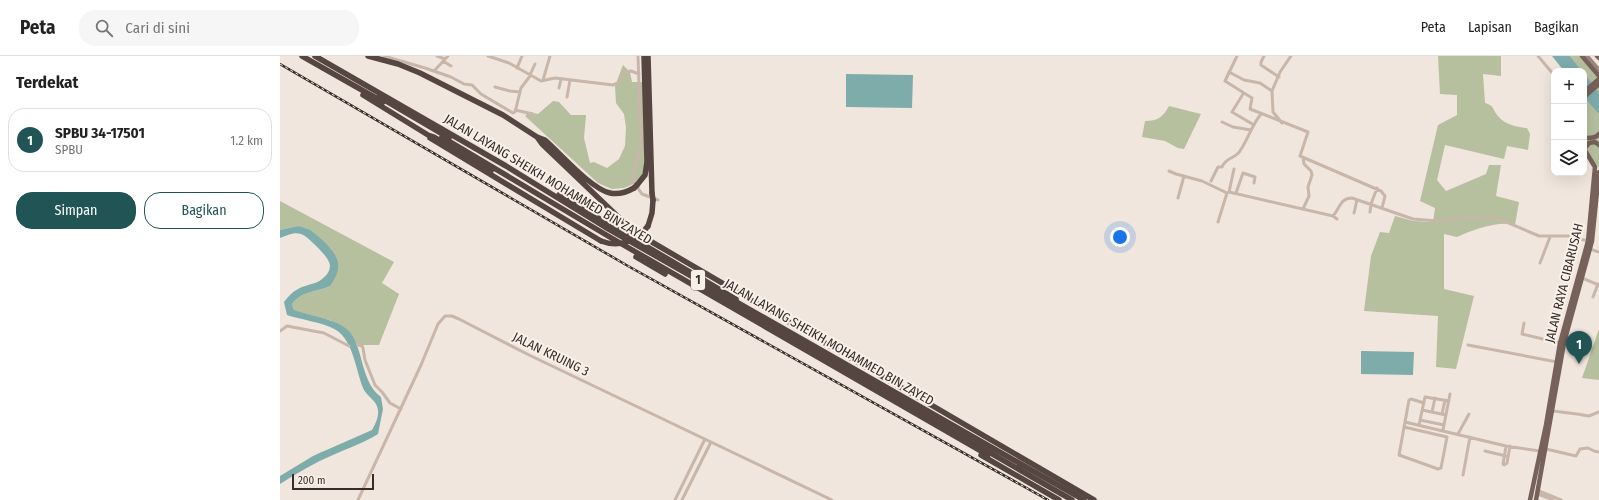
<!DOCTYPE html>
<html lang="id">
<meta charset="utf-8">
<style>
body{margin:0;font-family:"Fira Sans Condensed",sans-serif;background:#f6f6f6;color:#222}
.controls{position:absolute;right:12px;top:12px;display:grid;overflow:hidden;border-radius:8px;box-shadow:0 4px 16px #0002}
.controls button{width:36px;height:36px;display:grid;place-items:center;padding:0;border:0;border-bottom:1px solid #e0e0e0;background:#fff;color:#222;font:20px sans-serif}
.scale{position:absolute;left:12px;bottom:10px;width:82px;box-sizing:border-box;padding-left:4px;border:2px solid #362c29;border-top:0;font-size:11px;line-height:14px;white-space:nowrap;color:#362c29;-webkit-text-stroke:3px #f9f1e9;paint-order:stroke}
.you{position:absolute;left:840px;top:181px;width:14px;height:14px;margin:-10px;border:3px solid #fff;border-radius:50%;background:#1a73e8;box-shadow:0 0 0 6px #1a73e833}
.badge{display:grid;place-items:center;width:26px;height:26px;border-radius:50%;background:#215555;color:#fff;font-size:13px;font-weight:700}
.pin{position:absolute;translate:-50% -33px;filter:drop-shadow(0 1px 2px #0008)}
.pin::after{content:'';position:absolute;top:21px;width:14px;height:12px;background:inherit;clip-path:polygon(0 0,100% 0,50% 100%)}
.list{margin:0;padding:0;list-style:none}
h2{display:flex;justify-content:space-between;align-items:center;height:52px;margin:0;padding:0 16px;font-size:17px}
h2 small{font-size:13px;font-weight:400;color:#767676}
.list li{display:grid;grid-template-columns:26px 1fr auto;gap:12px;align-items:center;box-sizing:border-box;height:64px;margin:0 8px 8px;padding:0 8px;border:1px solid #e0e0e0;border-radius:16px}
.list b{display:block;font-size:15px;white-space:nowrap}
.list p{margin:0;font-size:13px;white-space:nowrap;color:#767676}
.list em{font-size:13px;font-style:normal;color:#767676}
.actions{display:flex;gap:8px;padding:12px 16px}
.actions a{flex:1;padding:9px 0;border:1px solid #215555;border-radius:16px;text-align:center;font-size:14px;color:#215555}
.actions .main{background:#215555;color:#fff}
.icon{flex:none;width:22px;height:22px;fill:none;stroke:currentColor;stroke-width:2;stroke-linecap:round;stroke-linejoin:round}
.map{position:relative;flex:none;width:1319px;height:444px;overflow:hidden}
header{display:flex;align-items:center;gap:24px;box-sizing:border-box;height:56px;padding:0 20px;background:#fff;border-bottom:1px solid #e0e0e0}
header strong{font-size:19px}
nav{display:flex;gap:22px;margin-inline-start:auto;font-size:14px}
.search{width:280px;height:36px;background:#f6f6f6;display:flex;align-items:center;gap:10px;box-sizing:border-box;padding:0 14px;border-radius:16px;color:#767676;font-size:15px}
main{display:flex}
aside{flex:1;background:#fff}
.map>svg:first-child{display:block}
</style>
<header>
<strong>Peta</strong>
<div class="search"><svg class="icon" aria-label="search" viewBox="0 0 24 24"><circle cx="10" cy="10" r="6"/><path d="M15 15l6 6"/></svg>Cari di sini</div>
<nav><a>Peta</a><a>Lapisan</a><a>Bagikan</a></nav>
</header>
<main>
<aside>
<h2>Terdekat<small></small></h2>
<ul class="list">
<li><span class="badge">1</span><div><b>SPBU 34-17501</b><p>SPBU</p></div><em>1.2 km</em></li>
</ul>
<div class="actions"><a class="main">Simpan</a><a>Bagikan</a></div>
</aside>
<div class="map">
<svg width="1319" height="444" viewBox="0 0 1319 444">
<rect width="100%" height="100%" fill="#f1e6dd"/>
<path fill="#b6bf9e" d="M1158,0h63v20l-18,-2 2,29c10,3 7,6 13,13 7,9 19,11 29,12l3,6 -2,16 -21,-4 -3,13 -59,-14 -8,35 9,11 40,-17 3,-9h12l-5,31 23,6 -4,23c-15,-5 -44,5 -58,12l-13,-3v55l30,7 -18,73 -20,-2 2,-51 -74,-5 7,-55 9,-24 9,1 6,-17 18,5 20,1 2,-14 -15,-7 18,-76 19,-10v-20l-17,-1z
M1290,0h12l17,20v91l-5,-3 -10,-15v-78h-2z
M343,9l7,7 2,10h11l2,80 -3,13 -8,9 -10,4 -12,1 -14,-6 -73,-67 4,-4 9,2 15,-13 6,1 12,13h15l-2,23 6,25 4,-1 13,6 12,-9 6,-13 1,-18 -2,-14 -8,-11 -1,-17z
M889,50l32,8 -17,35 -6,-1 -13,-7 -23,-4 3,-16c13,0 18,-4 24,-15z
M0,145l114,61 -12,21 17,11 -20,51h-21l-28,-25 -21,-4 -15,-6 -2,-6c11,-14 23,-11 38,-18l2,-34 -23,-22 -11,-4 -18,4z
M1319,273v51l-17,-2z"/>
<path fill="#7eacab" d="M1272,0h18l12,15h-18z
M1304,17l15,20v21l-15,-17z
M566,18l67,1 -1,33 -66,-1z
M18,170c4,1 8,2 12,4 9,6 26,21 28,33 1,9 -3,16 -8,23 -15,7 -27,4 -38,18l2,6c16,6 37,8 50,17 21,14 14,53 37,70l2,12 -5,25c-14,9 -30,14 -45,21 -19,8 -36,18 -53,29v-8l33,-20 59,-26c3,-5 7,-13 6,-20 -1,-9 -10,-13 -14,-20 -8,-17 -10,-49 -28,-60 -13,-8 -35,-10 -49,-15l-3,-13c4,-5 8,-10 14,-13 5,-3 11,-4 17,-6 8,-3 18,-12 14,-21 -3,-7 -11,-14 -16,-19 -13,-13 -17,-11 -33,-5v-8z
M1081,295l53,1 -1,23 -52,-1z"/>
<g fill="none" stroke-linecap="round" stroke-linejoin="round">
<path stroke="#7eacab" stroke-width="5" d="M39,400l44,-18"/>
<path stroke="#c8b6aa" stroke-width="3" d="M104,0l41,12 26,9 13,7 8,1 9,9 32,19 2,-1 6,-24 9,-12
M157,0l8,3
M208,0l21,7 32,18 14,-3 58,7 5,-2 7,-11 6,-1 8,3
M358,0l3,90 -8,28v7l9,13 16,6
M957,0l-12,25 27,17 -2,11 58,23 -8,24 81,35 4,5 -3,12
M984,0l-3,6v3l18,12
M1258,0l16,19
M163,5l8,5
M237,12l5,-12
M154,15l14,-15
M949,16l15,8 16,3 12,8
M250,19l5,-11
M263,24l7,-24
M215,31l15,4 10,1
M279,32l2,-9
M963,38l-11,18 22,13
M287,41l3,-17
M235,54l18,4
M942,66l11,5 18,3
M1002,67l-9,-11 -1,-21 8,-19 11,-16
M889,115l7,3 26,7 25,12 2,-1 104,24 4,3
M931,125l7,-14h4c4,-10 13,-8 18,-16 8,-12 12,-26 21,-37
M949,136l5,-23
M956,137l7,-20 12,4 -1,6
M898,142l6,-22
M1023,153l6,-13 -1,-9 4,-12 -1,-4 -7,-7 -1,-7
M1090,156l1,-8 6,-16
M1074,157l3,-13
M1053,160c7,-8 7,-18 19,-18l61,21 25,2 28,-4 25,1 13,3 35,15h29l20,5
M938,166l9,-29
M1310,193l9,3
M1260,207l10,-26
M1302,222l17,7
M1313,241l5,-13
M1244,267l-2,11 38,9
M0,275l7,-5 37,7 25,13
M78,289l4,1 1,2 2,12 10,25 7,7 8,11 11,6
M1188,289l89,17
M1142,354l24,5
M1273,355l24,3 12,2 10,-4
M1152,356l3,-14
M1162,358l3,-14
M1140,364l24,5
M1125,366l101,24 34,5
M1139,369l6,-28 24,4
M1124,371l43,10 -6,31 -3,1 -39,-14 10,-55 2,-1 13,4
M1163,374l7,-36
M1178,378l11,-20
M1226,390l-3,18 1,1 3,-2 3,-17
M1266,393l30,7 4,-7 8,-1 6,3 5,1
M1205,395l21,5
M1183,419l7,-38
M1259,435l22,9
M1258,438l15,6
M78,444l63,-135 17,-41 7,-8h7l7,3 70,36 303,145
M395,444l30,-61
M402,444l29,-58"/>
<path stroke="#9c857b" stroke-width="4" d="M1307,0l12,14"/>
<path stroke="#77625b" stroke-width="4.5" d="M1302,0l17,20
M1317,0l2,2
M1304,36l15,-13
M1304,41l15,-13
M1304,82c5,0 11,1 15,-4
M1305,95v-3l4,-5 6,-1 4,3
M1250,444l16,-75 14,-82 28,-102 7,-74 -11,-18
M1256,444l28,-157 28,-102 7,-69"/>
<path stroke="#564641" stroke-width="5.5" d="M22,0l81,46
M88,0l30,8 22,9 83,42 34,22 8,3c16,14 46,49 65,53 9,2 17,-1 24,-5
M368,0l4,137
M83,39l65,40 6,2 57,34
M162,81l166,99 380,219
M257,81l5,7 91,87 461,269
M150,82l171,103
M357,129l8,-10 2,-13 -3,-106
M279,139l177,104
M368,170l4,-13 1,-13
M356,201l29,17
M701,399l78,45"/>
<g stroke="#362c29" stroke-width="2.5">
<path id="rail" d="M0,8l348,202 420,234"/>
</g>
<use href="#rail" stroke="#f9f1e9" stroke-width="1" stroke-dasharray="3" stroke-linecap="butt"/>
<path stroke="#564641" stroke-width="5.5" d="M35,0l191,110 99,61 479,273
M99,41l70,41
M354,132l3,-3
M372,137l1,7
M321,185c18,7 36,0 47,-15
M426,233l366,211"/>
</g>
<g text-anchor="middle" dominant-baseline="central" stroke-width="4" stroke-linejoin="round" paint-order="stroke">
<rect fill="#f9f1e9" stroke="#706763" stroke-width="1" x="411" y="214" width="14" height="20" rx="3"/>
<g font-size="12" font-weight="bold" fill="#362c29">
<text x="418" y="224">1</text>
</g>
<g font-size="13" fill="#362c29" stroke="#f9f1e9">
<text transform="translate(268 123) rotate(31)">JALAN LAYANG SHEIKH MOHAMMED BIN ZAYED</text>
<text transform="translate(1284 227) rotate(-76)">JALAN RAYA CIBARUSAH</text>
<text transform="translate(549 286) rotate(30)">JALAN LAYANG SHEIKH MOHAMMED BIN ZAYED</text>
<text transform="translate(271 298) rotate(26)">JALAN KRUING 3</text>
</g>
</g>
</svg>
<div class="controls">
<button>+</button>
<button>−</button>
<button><svg class="icon" aria-label="layers" viewBox="0 0 24 24"><path d="M12 4l9 5-9 5-9-5zM3 14l9 5 9-5"/></svg></button>
</div>
<div class="scale">200 m</div>
<div class="you"></div>
<div class="pin badge" style="left:1299px;top:308px">1</div>
</div>
</main>
